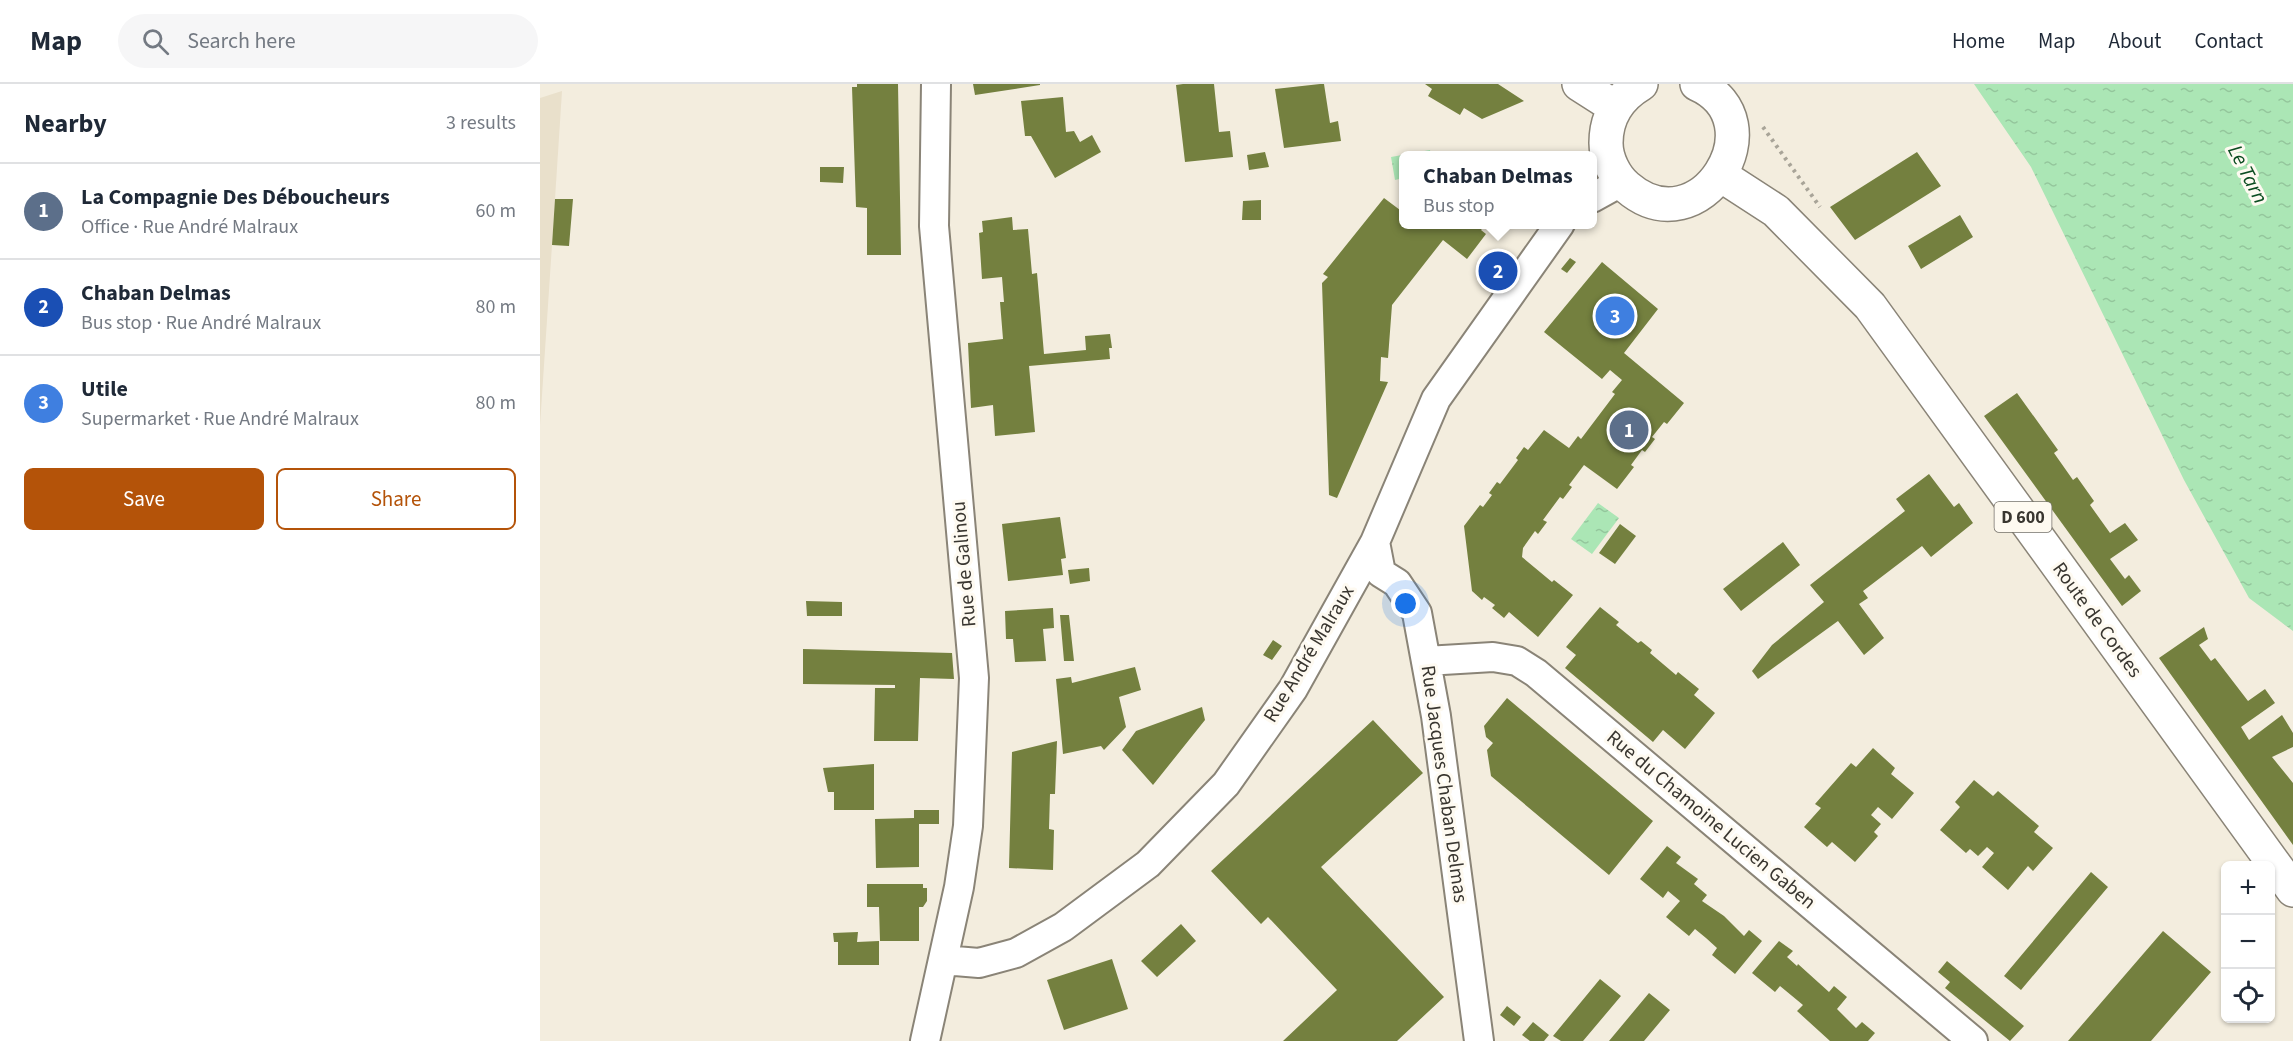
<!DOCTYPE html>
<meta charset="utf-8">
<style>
body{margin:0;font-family:"Source Sans 3",sans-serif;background:#f6f6f7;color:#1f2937}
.controls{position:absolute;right:18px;bottom:18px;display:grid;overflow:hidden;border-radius:9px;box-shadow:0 2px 4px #0004}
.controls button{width:54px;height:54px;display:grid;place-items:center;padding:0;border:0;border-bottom:2px solid #e0e1e3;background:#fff;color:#1f2937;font:30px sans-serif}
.you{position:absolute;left:866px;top:520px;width:21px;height:21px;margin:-15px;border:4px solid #fff;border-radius:50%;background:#1a73e8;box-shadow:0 0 0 9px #1a73e833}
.badge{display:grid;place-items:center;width:39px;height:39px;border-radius:50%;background:#b45309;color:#fff;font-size:20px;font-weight:700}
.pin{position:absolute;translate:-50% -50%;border:3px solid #fff;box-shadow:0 2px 6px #0006}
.popup{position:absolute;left:859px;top:67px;width:198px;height:78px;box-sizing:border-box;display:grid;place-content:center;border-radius:9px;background:#fff;filter:drop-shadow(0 2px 4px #0005);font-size:20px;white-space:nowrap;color:#747a83}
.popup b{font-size:22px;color:#1f2937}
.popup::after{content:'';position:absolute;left:50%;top:100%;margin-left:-12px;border:12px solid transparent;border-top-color:#fff}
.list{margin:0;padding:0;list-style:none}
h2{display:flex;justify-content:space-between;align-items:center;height:78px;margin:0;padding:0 24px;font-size:26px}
h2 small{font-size:20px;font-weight:400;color:#747a83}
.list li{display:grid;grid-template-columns:39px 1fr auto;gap:18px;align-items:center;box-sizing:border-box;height:96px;padding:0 24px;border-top:2px solid #e0e1e3}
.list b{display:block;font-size:22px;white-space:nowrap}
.list p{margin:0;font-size:20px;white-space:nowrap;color:#747a83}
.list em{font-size:20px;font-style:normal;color:#747a83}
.actions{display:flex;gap:12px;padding:18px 24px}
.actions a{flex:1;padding:14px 0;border:2px solid #b45309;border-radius:9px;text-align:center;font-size:21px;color:#b45309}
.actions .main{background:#b45309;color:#fff}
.icon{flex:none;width:33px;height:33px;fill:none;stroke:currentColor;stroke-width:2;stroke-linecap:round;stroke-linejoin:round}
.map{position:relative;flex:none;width:1753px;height:957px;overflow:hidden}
header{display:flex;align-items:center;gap:36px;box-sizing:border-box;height:84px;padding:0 30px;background:#fff;border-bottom:2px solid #e0e1e3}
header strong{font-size:28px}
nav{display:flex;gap:33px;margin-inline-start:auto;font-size:21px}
.search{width:420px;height:54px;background:#f6f6f7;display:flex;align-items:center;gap:15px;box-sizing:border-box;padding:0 21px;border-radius:33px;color:#747a83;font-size:22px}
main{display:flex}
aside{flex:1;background:#fff}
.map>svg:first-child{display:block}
</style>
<header>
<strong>Map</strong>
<div class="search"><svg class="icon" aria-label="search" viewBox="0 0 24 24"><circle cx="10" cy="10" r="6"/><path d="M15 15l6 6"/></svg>Search here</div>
<nav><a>Home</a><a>Map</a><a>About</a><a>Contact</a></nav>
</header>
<main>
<aside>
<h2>Nearby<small>3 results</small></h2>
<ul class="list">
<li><span class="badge" style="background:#5c6f8a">1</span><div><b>La Compagnie Des Déboucheurs</b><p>Office · Rue André Malraux</p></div><em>60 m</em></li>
<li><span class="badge" style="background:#1a4fb4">2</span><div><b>Chaban Delmas</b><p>Bus stop · Rue André Malraux</p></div><em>80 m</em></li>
<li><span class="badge" style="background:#3f7fe0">3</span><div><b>Utile</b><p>Supermarket · Rue André Malraux</p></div><em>80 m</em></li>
</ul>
<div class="actions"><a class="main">Save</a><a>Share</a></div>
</aside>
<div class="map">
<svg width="1753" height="957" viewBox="0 0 1753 957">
<defs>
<pattern id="water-ripples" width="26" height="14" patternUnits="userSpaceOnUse" patternTransform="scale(1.5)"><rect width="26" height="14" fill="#abe6b5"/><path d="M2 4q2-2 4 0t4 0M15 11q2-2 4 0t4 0" fill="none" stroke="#94c69c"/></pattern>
</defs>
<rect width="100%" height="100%" fill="#f3edde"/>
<path fill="#e9e0cb" d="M22,7l-10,154 -12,180v-327z"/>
<path fill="url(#water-ripples)" d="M1434,0h319v547l-44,-33 -65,-118 -153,-313z
M890,66l1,5 -27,1 -1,22 -8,2 -4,-23z
M1058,419l21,15 -27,36 -21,-15z"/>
<path fill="#74803f" d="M317,0h41l3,171h-34v-47l-11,-1 -4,-120h5z
M433,0h67v1l-65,10z
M643,0h31l5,48 11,-1 3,26 -48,5 -9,-77z
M780,0h4l6,39 8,-2 3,20 -57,7 -9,-59z
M885,0h73l26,17 -42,18 -18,-11 -4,7 -32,-19 4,-7z
M523,13l3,35 8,-1 6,11 12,-7 9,17 -46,26 -24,-42h-6l-4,-35z
M725,68l4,15 -20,3 -2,-15z
M1377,68l24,34 -86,54 -25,-33z
M280,83h24l-1,16 -23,-1z
M844,114l20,15v12h81l-4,5 5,4 -19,25 -24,-19 -51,65 -4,53 -7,-1 -1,24 8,1 -51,116 -8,-3 -7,-212 6,-6 -5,-3z
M15,115h18l-4,47 -17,-1z
M721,116v20h-19l1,-19z
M1420,131l13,22 -52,32 -13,-23z
M472,133l1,13 15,-1 4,45 5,-1 7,81 42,-4 -1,-14 25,-2 2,14h-3l1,11 -81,7 6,66 -40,4 -2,-31 -22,3 -3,-65 35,-4 -3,-37h4l-2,-25 -20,2 -3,-46 4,-1 -1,-11z
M1030,174l6,4 -9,11 -6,-4z
M1062,178l56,47 -34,44 60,50 -17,21 -3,-2 -12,15 3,2 -10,13 -3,-2 -11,15 3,2 -17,22 -33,-24 -15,20 3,2 -9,12 -3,-2 -17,23 4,2 -9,12 -3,-3 -12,17 -1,9 30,25 2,-2 19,15 -35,42 -29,-25 -5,6 -12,-10 3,-3 -11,-8 -2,3 -10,-9 -8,-65 16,-21 3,2 9,-12 -3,-2 8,-11 3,2 18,-24 -2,-2 8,-11 4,3 16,-20 25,18 9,-12 3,3 34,-45 -3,-2 10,-12 -12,-10 -8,9 -58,-47z
M1477,309l41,57 -4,3 19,27 4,-3 17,24 -4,4 20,28 15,-10 13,17 -28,19 15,20 4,-4 12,16 -19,15 -138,-190z
M1389,390l25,33 5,-4 14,20 -42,34 -9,-11 -59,45 5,7 -9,6 25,34 -20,17 -26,-34 -80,58 -6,-8 20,-26 52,-43 -14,-17 95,-74 -9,-12z
M520,433l6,41 -5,1 2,16 -55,6 -6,-57z
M1080,440l16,12 -21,28 -16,-11z
M1243,458l17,23 -59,46 -18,-22z
M549,484l1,13 -20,3 -2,-14z
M266,517l36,1v14h-35z
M1060,523l19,15 -3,3 22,18 3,-2 11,9 -2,3 26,22 2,-3 21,17 -5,6 21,18 -30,36 -22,-19 -10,12 -88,-74 11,-13 -10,-8z
M513,524l1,20 -11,1 3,32 -31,1 -2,-23h-7l-1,-28z
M520,531h9l5,46h-10z
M1664,543l4,12 -9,6 12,16 4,-3 33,43 17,-12 10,14 -34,24 8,13 33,-25 11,18v14l-21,10 21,26v62l-134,-187z
M733,556l9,6 -10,14 -9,-5z
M263,565l149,4 2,26 -34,-1 -2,63h-44l1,-53h20v-3l-92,-1z
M595,583l6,23 -22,7 7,30 -22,23 -3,-4 -38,8 -7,-75 15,-2 1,6z
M967,614l146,123 -44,54 -118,-99 -4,-26 6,-7 -7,-6 -2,-11z
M662,623l3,13 -52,65 -31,-35 14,-19z
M833,636l50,53 -102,94 123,130 -47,44h-114l54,-51 -69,-73 -7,7 -50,-53z
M517,657l-2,53h-5l-1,35 5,1 -1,40 -44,-2 3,-116z
M1333,664l22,20 -4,6 23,19 -22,26 -14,-12 -7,8 10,9 -7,8 4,4 -23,26 -23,-20 -5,5 -23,-20 17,-19 -6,-4 36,-41 5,4z
M334,680v46h-40v-18h-6l-5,-24z
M1434,696l19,16 5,-5 41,35 -5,6 19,16 -20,23 -5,-5 -20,24 -26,-23 12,-14 -7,-6 -9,9 -8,-7 -4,4 -26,-23 20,-23 -5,-5z
M374,726h25v14h-20v43l-43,1 -1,-49 39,-1z
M1127,762l14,11 -5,6 22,16 -4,5 13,11 -5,6 22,15 20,20 5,-6 13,11 -27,33 -23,-19 5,-7 -11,-10 -11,-9 -6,7 -23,-19 14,-16 -12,-10 -5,7 -23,-19z
M1551,788l17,15 -87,103 -17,-14z
M327,800h56v4h4v13l-4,6h-4v34h-39l-1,-34h-12z
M641,840l15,17 -39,36 -16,-16z
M1623,847l48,41 -60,69h-83z
M318,848l-1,10 22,-1v24h-41v-23h-4l-1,-9z
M1239,857l14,10 -6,6 10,9 1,-2 31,28 5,-6 13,11 -10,12 19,19 6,-6 13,11 -7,8h-38l-33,-30 6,-6 -23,-19 -5,6 -23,-19z
M572,875l16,50 -64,21 -17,-50z
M1407,877l77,65 -14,15 -65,-53 5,-6 -12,-10z
M1060,895l21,17 -38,45h-22l-8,-5z
M1109,909l21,17 -26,31h-35z
M967,922l14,11 -7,9 -14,-11z
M993,938l16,13 -5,6h-14l-8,-6z"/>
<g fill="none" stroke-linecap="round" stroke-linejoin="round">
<g stroke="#8a8477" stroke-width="32">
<path id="minor" d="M1052,114l29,-16
M835,458l6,31 16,10 20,30 19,103 43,325
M886,577l67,-4 24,4 19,12 437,368
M403,876l36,3 37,-10 47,-26 85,-63 78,-80 67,-95 82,-147 61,-143 124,-175
M385,957l34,-154 9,-61 6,-148 -40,-452 2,-142"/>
</g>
<g stroke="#8a8477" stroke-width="36">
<path id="primary" d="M1039,0l36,23
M1101,0c-22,13 -35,32 -35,59 0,16 9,34 21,44 73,63 153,-66 70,-103
M1182,92l54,35 94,95 423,584"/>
</g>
<path stroke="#a8a498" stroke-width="4" stroke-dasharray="3 4.5" stroke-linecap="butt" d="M1223,43l57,80"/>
<use href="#minor" stroke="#fff" stroke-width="28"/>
<use href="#primary" stroke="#fff" stroke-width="33"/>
</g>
<g text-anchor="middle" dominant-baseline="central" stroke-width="6" stroke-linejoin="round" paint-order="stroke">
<rect fill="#fefaf1" stroke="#74716a" stroke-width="1.5" x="1454.5" y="418" width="57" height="30" rx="4.5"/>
<g font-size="18" font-weight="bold" fill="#393630">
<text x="1483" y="433">D 600</text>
</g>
<g font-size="20" fill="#393630" stroke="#fefaf1">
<text transform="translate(424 480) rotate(-95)">Rue de Galinou</text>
<text transform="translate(1557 536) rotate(54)">Route de Cordes</text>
<text transform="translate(769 570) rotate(-59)">Rue André Malraux</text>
<text transform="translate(904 700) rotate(82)">Rue Jacques Chaban Delmas</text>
<text transform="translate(1171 736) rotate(40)">Rue du Chamoine Lucien Gaben</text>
</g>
<g font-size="21" font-style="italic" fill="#0b4d21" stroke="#fefaf1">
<text transform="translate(1708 90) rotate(63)">Le Tarn</text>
</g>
</g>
</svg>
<div class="controls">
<button>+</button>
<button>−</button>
<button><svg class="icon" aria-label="locate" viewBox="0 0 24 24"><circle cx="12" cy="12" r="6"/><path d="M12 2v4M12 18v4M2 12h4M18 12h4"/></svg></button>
</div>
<div class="you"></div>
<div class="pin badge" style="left:1089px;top:346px;background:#5c6f8a">1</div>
<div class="pin badge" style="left:958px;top:187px;background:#1a4fb4">2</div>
<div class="popup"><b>Chaban Delmas</b>Bus stop</div>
<div class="pin badge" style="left:1075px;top:232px;background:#3f7fe0">3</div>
</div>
</main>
